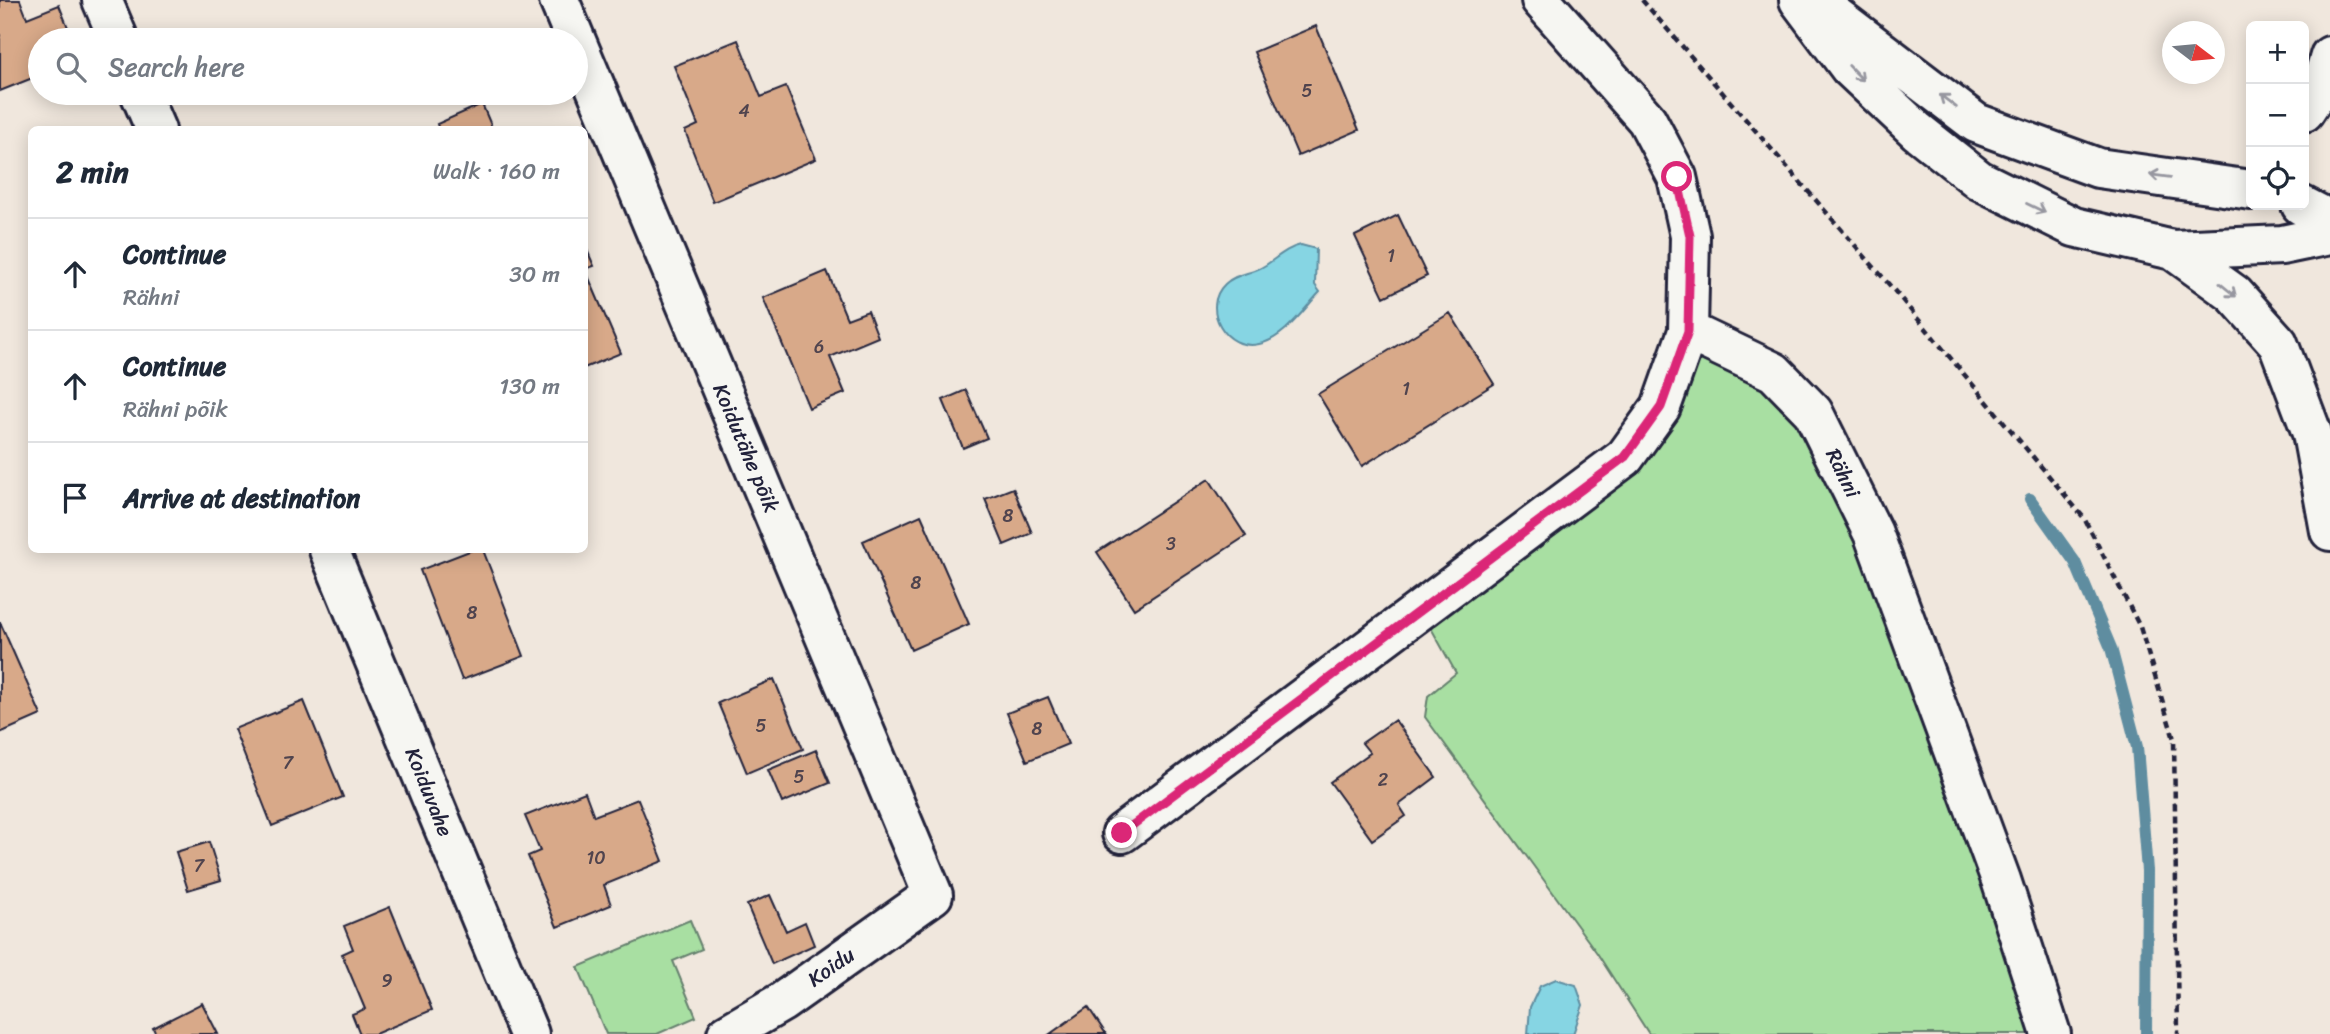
<!DOCTYPE html>
<meta charset="utf-8">
<style>
body{margin:0;font-family:Sriracha,sans-serif;background:#f6f6f7;color:#1f2937}
.controls{position:absolute;right:21px;top:21px;display:grid;overflow:hidden;border-radius:10px;box-shadow:0 4px 18px #0003}
.controls button{width:63px;height:63px;display:grid;place-items:center;padding:0;border:0;border-bottom:2px solid #e0e1e3;background:#fff;color:#1f2937;font:35px sans-serif}
.compass{position:absolute;left:2162px;top:21px;width:63px;height:63px;border-radius:50%;background:#fff;box-shadow:0 4px 18px #0003;rotate:106deg}
.stop{position:absolute;width:21px;height:21px;margin:-16px;border:5px solid #db2777;border-radius:50%;background:#fff}
.stop.end{background:#db2777;border-color:#fff;box-shadow:0 2px 7px #0008}
.list{margin:0;padding:0;list-style:none}
h2{display:flex;justify-content:space-between;align-items:center;height:91px;margin:0;padding:0 28px;font-size:30px}
h2 small{font-size:23px;font-weight:400;color:#747a83}
.list li{display:grid;grid-template-columns:46px 1fr auto;gap:21px;align-items:center;box-sizing:border-box;height:112px;padding:0 28px;border-top:2px solid #e0e1e3}
.list b{display:block;font-size:26px;white-space:nowrap}
.list p{margin:0;font-size:23px;white-space:nowrap;color:#747a83}
.list em{font-size:23px;font-style:normal;color:#747a83}
.icon{flex:none;width:38px;height:38px;fill:none;stroke:currentColor;stroke-width:2;stroke-linecap:round;stroke-linejoin:round}
.map{position:relative;flex:none;width:2330px;height:1034px;overflow:hidden}
.search{position:absolute;background:#fff;box-shadow:0 4px 18px #0003;left:28px;top:28px;width:560px;height:77px;display:flex;align-items:center;gap:18px;box-sizing:border-box;padding:0 24px;border-radius:38px;color:#747a83;font-size:26px}
.panel{position:absolute;background:#fff;box-shadow:0 4px 18px #0003;left:28px;top:126px;width:560px;height:427px;border-radius:10px}
.map>svg:first-child{display:block}
</style>
<div class="map">
<svg width="2330" height="1034" viewBox="0 0 2330 1034">
<rect width="100%" height="100%" fill="#f0e7dd"/>
<filter id="ink" filterUnits="userSpaceOnUse"><feTurbulence type="fractalNoise" baseFrequency=".0143" numOctaves="2"/><feDisplacementMap in="SourceGraphic" scale="14" xChannelSelector="R" yChannelSelector="G"/><feConvolveMatrix kernelMatrix="1 2 1 2 8 2 1 2 1" color-interpolation-filters="sRGB"/></filter>
<g filter="url(#ink)">
<path fill="#a8dfa2" stroke="#65806e" stroke-width="2" d="M1688,331l125,81 238,622h-402l-52,-81 -172,-236 3,-21 28,-23 -35,-63 204,-153z
M690,920l12,29 -29,12 23,56 -39,17h-51l-28,-67z"/>
<path fill="#86d5e3" stroke="#5e8da0" stroke-width="2" d="M1301,245l15,4 -1,36 5,7c-17,18 -36,47 -61,52 -33,8 -59,-36 -34,-60 11,-11 27,-10 39,-18 13,-8 22,-18 37,-21z
M1556,979l20,6 7,20 -10,29h-45l2,-27 10,-21z"/>
<g fill="none" stroke-linecap="round" stroke-linejoin="round">
<path stroke="#5e8da0" stroke-width="12" d="M2030,499l45,63 36,86 26,99 10,124 -1,163"/>
</g>
<path fill="#d8a989" stroke="#22223b" stroke-width="2" d="M0,0h20l7,18 32,-13 14,35h-33v35l-40,16z
M1316,26l43,104 -61,26 -44,-104z
M738,40l23,57 25,-10 30,72 -103,43 -28,-71 13,-6 -24,-59z
M482,104l11,26h-54l-2,-6z
M1398,215l29,61 -43,21 -29,-61z
M584,243l10,23 -9,3 36,84 -37,15z
M827,271l20,48 21,-8 10,26 -48,20 15,36 -36,15 -46,-110z
M1450,313l44,71 -132,82 -44,-72z
M966,390l21,48 -24,10 -20,-48z
M1209,479l37,57 -112,73 -37,-57z
M1013,488l19,45 -28,12 -19,-46z
M921,515l48,109 -58,26 -48,-109z
M472,550h11l41,106 -62,24 -42,-110z
M0,622l41,93 -41,18z
M774,679l29,70 -56,24 -29,-70z
M1048,697l20,47 -41,17 -20,-48z
M304,701l39,96 -71,29 -38,-97z
M1395,720l41,57 -37,28 7,11 -34,24 -42,-58 40,-29 -8,-10z
M816,750l14,33 -48,20 -14,-33z
M585,792l9,24 44,-17 25,62 -59,24 7,20 -54,22 -29,-71 12,-5 -15,-35z
M209,842l12,38 -33,10 -12,-38z
M770,895l16,36 19,-9 9,23 -42,19 -25,-59z
M390,907l42,103 -57,24h-15l-8,-20 13,-5 -23,-55 11,-5 -9,-23z
M202,1003l16,31h-62l-3,-6z
M1088,1007l18,27h-56z"/>
<g fill="none" stroke-linecap="round" stroke-linejoin="round">
<g stroke="#22223b" stroke-width="44">
<path id="minor" d="M102,0l17,40
M559,0l374,895 -151,107 -55,32
M140,93l16,37
M1688,331l86,41 39,40 60,121 128,347 50,154
M329,550l200,484
M1122,833l503,-376 36,-50 27,-76 2,-95 -13,-59 -30,-57 -106,-120"/>
</g>
<g stroke="#22223b" stroke-width="44">
<path id="secondary" d="M1799,0l51,68 67,63 62,49 95,47 99,23 109,-5 48,-10
M1817,2l159,121 122,45 153,22
M2304,112l17,-26 9,-30
M2301,205l29,15
M2173,250l61,44 44,49 34,90 18,98"/>
</g>
<path stroke="#22223b" stroke-width="4.5" stroke-dasharray="7 5" stroke-linecap="butt" d="M1642,0l251,289 191,229 56,109 34,112 4,295"/>
<use href="#minor" stroke="#f6f6f2" stroke-width="38"/>
<use href="#secondary" stroke="#f6f6f2" stroke-width="38"/>
</g>
<defs><path id="oneway-shaft" d="M-6 0H5M1.5-3L5.5 0L1.5 3" fill="none" stroke-width="1.6" stroke-linecap="round" stroke-linejoin="round" transform="scale(1.75)"/></defs>
<g stroke="#9797a0">
<use href="#oneway-shaft" transform="translate(1856 73) rotate(46)"/>
<use href="#oneway-shaft" transform="translate(1948 101) rotate(-143)"/>
<use href="#oneway-shaft" transform="translate(2160 176) rotate(-172)"/>
<use href="#oneway-shaft" transform="translate(2036 208) rotate(26)"/>
<use href="#oneway-shaft" transform="translate(2228 290) rotate(39)"/>
</g>
</g>
<g fill="none" stroke-linecap="round" stroke-linejoin="round" filter="url(#ink)">
<path stroke="#db2777" stroke-width="9" d="M1122,833l503,-376 36,-50 27,-76 2,-95 -13,-59"/>
</g>
<g text-anchor="middle" dominant-baseline="central" stroke-width="5" stroke-linejoin="round" paint-order="stroke">
<g font-size="18" fill="#50444e">
<text x="1307" y="91">5</text>
<text x="744" y="111">4</text>
<text x="1391" y="256">1</text>
<text x="819" y="347">6</text>
<text x="1406" y="389">1</text>
<text x="1008" y="516">8</text>
<text x="1171" y="544">3</text>
<text x="916" y="583">8</text>
<text x="472" y="613">8</text>
<text x="761" y="726">5</text>
<text x="1037" y="729">8</text>
<text x="288" y="763">7</text>
<text x="799" y="777">5</text>
<text x="1383" y="780">2</text>
<text x="596" y="858">10</text>
<text x="199" y="866">7</text>
<text x="387" y="981">9</text>
</g>
<g font-size="21" fill="#22223b" stroke="#f6f6f2">
<text transform="translate(746 448) rotate(67)">Koidutähe põik</text>
<text transform="translate(1843 473) rotate(64)">Rähni</text>
<text transform="translate(429 792) rotate(68)">Koiduvahe</text>
<text transform="translate(831 967) rotate(-35)">Koidu</text>
</g>
</g>
</svg>
<div class="controls">
<button>+</button>
<button>−</button>
<button><svg class="icon" aria-label="locate" viewBox="0 0 24 24"><circle cx="12" cy="12" r="6"/><path d="M12 2v4M12 18v4M2 12h4M18 12h4"/></svg></button>
</div>
<svg class="compass" viewBox="-18 -18 36 36"><path d="M0-13l5 13h-10z" fill="#e53935"/><path d="M0 13l5-13h-10z" fill="#747a83"/></svg>
<div class="stop" style="left:1677px;top:177px"></div>
<div class="stop end" style="left:1122px;top:833px"></div>
<div class="search"><svg class="icon" aria-label="search" viewBox="0 0 24 24"><circle cx="10" cy="10" r="6"/><path d="M15 15l6 6"/></svg>Search here</div>
<section class="panel">
<h2>2 min<small>Walk · 160 m</small></h2>
<ul class="list">
<li><svg class="icon" aria-label="ahead" viewBox="0 0 24 24"><path d="M12 20V5M6 11l6-6 6 6"/></svg><div><b>Continue</b><p>Rähni</p></div><em>30 m</em></li>
<li><svg class="icon" aria-label="ahead" viewBox="0 0 24 24"><path d="M12 20V5M6 11l6-6 6 6"/></svg><div><b>Continue</b><p>Rähni põik</p></div><em>130 m</em></li>
<li><svg class="icon" aria-label="arrive" viewBox="0 0 24 24"><path d="M6 21V4h12l-3 4 3 4H6"/></svg><div><b>Arrive at destination</b></div></li>
</ul>
</section>
</div>
